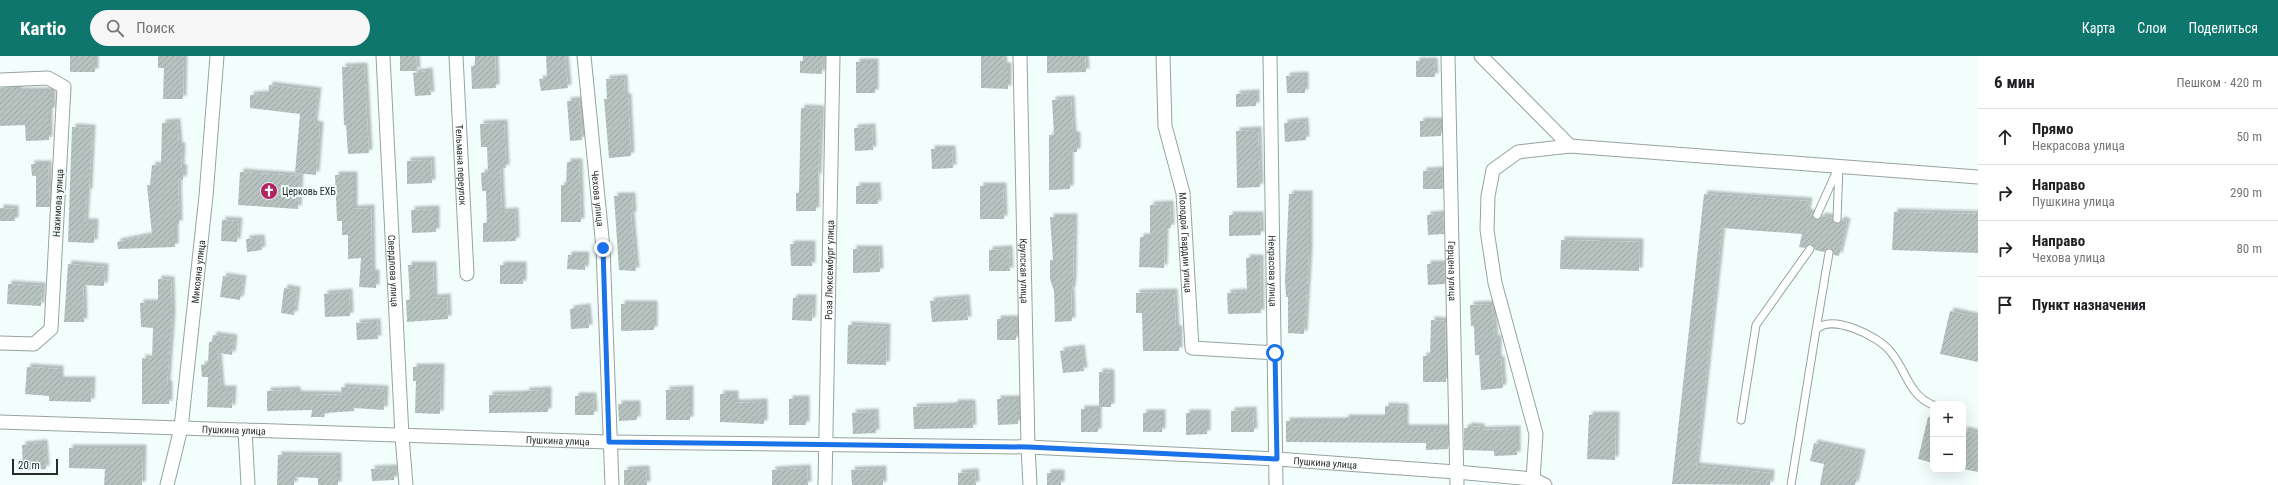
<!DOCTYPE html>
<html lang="ru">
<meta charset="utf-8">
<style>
body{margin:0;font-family:"Roboto Condensed",sans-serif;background:#f6f6f6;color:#202124}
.controls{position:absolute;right:12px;bottom:12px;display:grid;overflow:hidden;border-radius:8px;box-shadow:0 4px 16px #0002}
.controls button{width:36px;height:36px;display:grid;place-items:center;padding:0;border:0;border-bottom:1px solid #e0e0e0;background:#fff;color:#202124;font:20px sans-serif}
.scale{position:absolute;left:12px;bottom:10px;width:46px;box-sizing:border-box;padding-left:4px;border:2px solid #272c2b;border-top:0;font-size:11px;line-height:14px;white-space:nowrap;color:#272c2b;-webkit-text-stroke:3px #f2fefc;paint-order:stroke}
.stop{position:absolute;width:12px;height:12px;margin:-9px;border:3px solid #1a73e8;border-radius:50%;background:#fff}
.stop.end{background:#1a73e8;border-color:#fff;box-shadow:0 1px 4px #0008}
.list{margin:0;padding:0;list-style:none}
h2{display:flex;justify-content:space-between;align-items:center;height:52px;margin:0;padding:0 16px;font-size:17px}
h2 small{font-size:13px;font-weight:400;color:#757577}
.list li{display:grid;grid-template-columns:26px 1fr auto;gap:12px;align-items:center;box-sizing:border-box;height:56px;padding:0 16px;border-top:1px solid #e0e0e0}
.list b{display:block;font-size:15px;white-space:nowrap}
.list p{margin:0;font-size:13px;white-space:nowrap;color:#757577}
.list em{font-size:13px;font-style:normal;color:#757577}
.icon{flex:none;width:22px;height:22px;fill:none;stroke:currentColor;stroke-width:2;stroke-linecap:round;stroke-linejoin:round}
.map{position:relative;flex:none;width:1978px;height:429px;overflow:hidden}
header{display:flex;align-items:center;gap:24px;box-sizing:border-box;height:56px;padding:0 20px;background:#0f766e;color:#fff}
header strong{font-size:19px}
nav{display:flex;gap:22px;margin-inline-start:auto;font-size:14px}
.search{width:280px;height:36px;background:#f6f6f6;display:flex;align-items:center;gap:10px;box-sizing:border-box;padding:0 14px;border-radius:22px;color:#757577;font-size:15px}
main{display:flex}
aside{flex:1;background:#fff}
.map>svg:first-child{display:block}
</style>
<header>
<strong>Kartio</strong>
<div class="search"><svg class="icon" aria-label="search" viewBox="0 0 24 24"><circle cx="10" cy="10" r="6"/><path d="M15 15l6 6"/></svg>Поиск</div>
<nav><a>Карта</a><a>Слои</a><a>Поделиться</a></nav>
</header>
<main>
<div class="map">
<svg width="1978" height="429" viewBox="0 0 1978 429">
<defs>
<pattern id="building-hatch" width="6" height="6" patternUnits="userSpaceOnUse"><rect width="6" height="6" fill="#b6c2bf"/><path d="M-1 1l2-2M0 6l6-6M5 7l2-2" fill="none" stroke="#9ca7a4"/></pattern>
<filter id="shadow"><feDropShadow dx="3.5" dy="-3.5" stdDeviation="1" flood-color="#0004"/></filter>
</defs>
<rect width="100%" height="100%" fill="#f2fefc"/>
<path fill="url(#building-hatch)" filter="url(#shadow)" d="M70,0h25v16h-25z
M158,0h26l-1,43h-20l1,-31h-6z
M400,0h16l1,15h-17z
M475,0h20l1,32 -24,1 -1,-23h4z
M546,0h19l3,32 -27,3 -2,-12h8z
M803,0h20l-1,18 -22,-1v-12h3z
M981,0h22l1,10h4v23l-27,-1z
M1047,0h38l1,16 -39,1z
M1416,5h18l1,16h-19z
M856,6h19v31h-19z
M364,10l5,87 -21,1 -2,-29h-2l-2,-58z
M429,15l2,24 -16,1 -2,-23z
M1305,19v18h-18l-1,-17z
M624,22l1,19h3l3,59 -22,2 -5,-59h3l-1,-20z
M269,29l49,6 -4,33 6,1 -4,50 -21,-2 5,-59 -50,-6v-13l18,-1z
M18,31v4h34v20h-3v29l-23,1 -1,-16 -25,1v-38z
M1256,37v13l-20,1v-13z
M1071,43l2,36h4v17h-7v37l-21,1v-55h5l-2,-35z
M579,44l3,40 -12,1 -3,-40z
M801,52l20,1 -3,68h-2v34h-20v-18h3z
M1305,65l1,19 -21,2 -1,-19z
M1420,65h21v15l-21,1z
M177,66l2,24h3l-1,22h3l-1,12 -5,-1 1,45h-4v23l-57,2 -1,-7 35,-7 -5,-50h3l2,-20 9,1 1,-43z
M504,67l2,45 -6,1 2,43 13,-1 1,30 -33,1v-19h4l-1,-32h-4l-1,-18 7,-1 -1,-25h-6l-1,-23z
M72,71l20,1 -3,64h-2l-2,30h10l-1,21 -26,-1z
M872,71l1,23 -18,1 -1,-23z
M1258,74l2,57 -23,1 -1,-57z
M931,93h21l1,19 -21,1z
M431,104l1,23 -25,1v-23z
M567,106h12l2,60h-20v-37h5z
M31,108h17l2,43h-14v-31h-4z
M1442,114l1,19h-20v-18z
M240,116l60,4 -2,33 -60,-4z
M335,119h19v34l17,-1 1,65h4v15l-17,-1 2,-29 -13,1v-24h-6v-14h-5z
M856,130h21l1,18h-22z
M980,130h23l1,33h-24z
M1289,138h20v58l-5,82 -16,-1v-36h-2l-1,-16z
M1704,138l105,7 -2,11 5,2 3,5h5l2,-3 10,2 4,6 6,-4 5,2 -8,34 -5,-1 -4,-7 -6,4 -9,-2 -1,-3 -3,-3 -6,4 -6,-1 3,-13 -80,-6 -26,238 75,7 -1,12 -98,-1z
M614,140h18l1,19h-2l5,56 -17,-1z
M1170,148l1,24h-6l-1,40 -25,-1 1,-30h10v-32z
M0,152l15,1v12h-15z
M436,153v23l-24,1 -1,-23z
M1894,156l84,2v39l-86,-3z
M1443,158l1,20 -16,1 -1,-20z
M1229,159h31l1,20 -32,1z
M1050,161h24l-1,62 -1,11h-1l1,31 -17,1 -1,-31 -4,-12v-19h3z
M222,164l17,1 -2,21 -16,-1z
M261,182l1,12 -15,2 -1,-13z
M1561,184l79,2 -1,29 -79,-2z
M790,188h22v22h-21z
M853,193h26l1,23 -27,1z
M1009,193l1,22h-21v-21z
M568,199h18l-1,15 -18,-1z
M1246,202h14l1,55 -33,1 -1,-21 20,-1z
M68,208l37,3 -1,19 -21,-1 1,37h-20z
M1427,208h17l1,20 -17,1z
M408,209h25l1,33 13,-1 1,22 -41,3 -1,-22h4z
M500,209h23v19h-23z
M223,220l20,3 -3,21 -20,-3z
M158,223l13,1 1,35 -5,69h2v20h-27v-46l10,1 1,-31 -12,-1 -1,-24h18z
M8,228l34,2 -1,20 -34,-2z
M284,232l13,2 -3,25 -13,-2z
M349,236l1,24 -25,1 -1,-23z
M1174,236l2,37h3v22h-36l-1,-38h-6v-20z
M793,242h20l-1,23 -20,-1z
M966,242l2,22 -36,2 -2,-21z
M621,248h33v26l-33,1z
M1492,248l3,35 3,-1v22l3,-1 2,29 -22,2 -2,-35h-4l-1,-29h-3l-1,-21z
M587,251l2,21 -18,1 -1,-20z
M1950,255l28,6v45l-38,-8z
M997,263h19v21h-19z
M1431,264l14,1 1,61h-23v-26h7z
M377,266l1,17 -21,1 -1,-17z
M848,269l39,2 -1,38 -39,-1z
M213,279l21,3 -2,17 -14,-2 3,36h12l-1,19 -25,-1 1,-30h-6l-1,-12 7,-1 1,-22h3z
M1081,292l3,23 -21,2 -3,-22z
M27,311l33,2v11h32l-1,22 -42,-1v-5l-24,-2z
M413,311h28l-1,47 -25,-1 1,-32h-3z
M1099,316l12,1v34h-12z
M341,331l44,2 -1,21 -30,-2v3l-29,2 -1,4h-13l1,-7 -45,1v-20l30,-1v4l45,1z
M690,333v31h-24v-30z
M548,334v22l-59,1v-18l37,-1v-3z
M720,338h15v9l29,-1v22l-44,-2z
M575,340h18l1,19h-19z
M789,343h17v26h-17z
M997,343h21v25l-20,1z
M954,347h18l1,25 -59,1 -1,-22 41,-1z
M618,348h19v16l-18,1z
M1385,350l20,1v21h43v21l-22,1v-7l-140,-1v-21h59v-3h40z
M1081,353h17v23h-17z
M1253,354l1,22h-23v-21z
M875,356l1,21 -23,1 -1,-21z
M1143,357h19v19h-19z
M1186,357h21v21l-21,1z
M1589,359h27l-1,45 -28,-1z
M1928,361h5v46l-15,-4z
M1468,370l13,1v3l36,-1v26l-23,1v-5l-30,-1v-22h4z
M1963,374l15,3v39l-15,-3z
M44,387l2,26 -23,1 -1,-25z
M1814,387l48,10 -7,32h-35l4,-21 -14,-3z
M69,392h74l-1,37h-38l1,-16 -36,-1z
M278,399l60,1v29h-20v-7l-24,-1v8h-17z
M394,412v12l-22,1 -1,-12z
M807,412l1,17h-36v-15z
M646,413l1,16h-23v-15z
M883,413v16h-31l-1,-15z
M975,416l1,13h-18v-12z
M1047,417h14v12h-14z"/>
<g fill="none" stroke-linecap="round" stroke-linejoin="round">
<g stroke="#97a3a0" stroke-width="9">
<path id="lane" d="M1817,159l22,-49 -2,53
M1816,274l13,-77
M1741,364l15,-95 54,-76
M1791,429l25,-155c15,-17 62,6 74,21 16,18 18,44 43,54"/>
</g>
<g stroke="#97a3a0" stroke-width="15">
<g id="street">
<path id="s1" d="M383,0l19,380 4,49"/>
<path id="s2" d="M456,0l11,218"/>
<path id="s3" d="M584,0l19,192 9,237"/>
<path id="s4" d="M1020,0l8,391 2,38"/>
<path id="s5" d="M1163,0l2,70 18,67 9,155 83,5"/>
<path id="s6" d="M1270,0l6,429"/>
<path id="s7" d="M1448,0l9,429"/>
<path d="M1481,0l89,90"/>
<path d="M0,24l48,-2 16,9 -13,242 -17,15 -34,-1"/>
<path id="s8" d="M0,366l609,20 419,5 249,12 179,13 77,7 12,6"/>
<path d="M245,374l3,55"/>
<path d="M1533,423l3,-45 -41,-151 -8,-53 1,-34 5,-26 25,-18 52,-6 408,31"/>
<path id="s9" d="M167,429l14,-57 25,-232 11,-140"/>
<path id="s10" d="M825,429l8,-429"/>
</g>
</g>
<use href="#lane" stroke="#fff" stroke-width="7"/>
<use href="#street" stroke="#fff" stroke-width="13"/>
</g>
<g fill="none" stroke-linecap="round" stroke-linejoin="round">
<path stroke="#1a73e8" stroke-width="5" d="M603,192l6,194 419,5 249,12 -2,-106"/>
</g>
<defs>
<g id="church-disc" transform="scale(0.9)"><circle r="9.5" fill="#b1245f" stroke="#f2fefc"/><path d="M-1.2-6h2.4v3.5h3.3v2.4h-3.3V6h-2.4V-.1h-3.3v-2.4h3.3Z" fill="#fff"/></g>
</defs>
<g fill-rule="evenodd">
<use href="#church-disc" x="269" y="135"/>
</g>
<g text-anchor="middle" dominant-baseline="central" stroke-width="4" stroke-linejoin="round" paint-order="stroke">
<g font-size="10" fill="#272c2b" stroke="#f2fefc">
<text stroke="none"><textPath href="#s2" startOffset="109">Тельмана переулок</textPath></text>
<text stroke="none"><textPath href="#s3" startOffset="143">Чехова улица</textPath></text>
<text transform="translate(58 147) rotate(-87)">Нахимова улица</text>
<text stroke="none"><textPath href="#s5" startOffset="189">Молодой Гвардии улица</textPath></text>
<text stroke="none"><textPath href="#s10" startOffset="215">Роза Люксембург улица</textPath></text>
<text stroke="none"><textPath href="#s9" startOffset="216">Микояна улица</textPath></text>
<text stroke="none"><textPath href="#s1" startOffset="215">Свердлова улица</textPath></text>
<text stroke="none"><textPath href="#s4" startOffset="215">Крупская улица</textPath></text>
<text stroke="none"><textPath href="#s6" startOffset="215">Некрасова улица</textPath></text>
<text stroke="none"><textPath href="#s7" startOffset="215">Герцена улица</textPath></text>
<text stroke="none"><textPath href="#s8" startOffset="234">Пушкина улица</textPath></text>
<text stroke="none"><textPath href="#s8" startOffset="558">Пушкина улица</textPath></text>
<text stroke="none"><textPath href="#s8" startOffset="1326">Пушкина улица</textPath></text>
</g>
<g font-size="10" fill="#272c2b" stroke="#f2fefc" text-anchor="start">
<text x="282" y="135">Церковь ЕХБ</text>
</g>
</g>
</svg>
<div class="controls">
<button>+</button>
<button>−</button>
</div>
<div class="scale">20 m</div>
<div class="stop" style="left:1275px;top:297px"></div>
<div class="stop end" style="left:603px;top:192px"></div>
</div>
<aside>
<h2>6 мин<small>Пешком · 420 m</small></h2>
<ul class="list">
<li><svg class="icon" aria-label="ahead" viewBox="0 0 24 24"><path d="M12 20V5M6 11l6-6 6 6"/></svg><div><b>Прямо</b><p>Некрасова улица</p></div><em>50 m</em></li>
<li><svg class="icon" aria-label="right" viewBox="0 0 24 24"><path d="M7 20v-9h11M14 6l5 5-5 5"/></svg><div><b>Направо</b><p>Пушкина улица</p></div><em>290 m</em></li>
<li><svg class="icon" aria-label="right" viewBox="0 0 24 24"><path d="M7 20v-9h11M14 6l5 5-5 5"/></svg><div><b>Направо</b><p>Чехова улица</p></div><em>80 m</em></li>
<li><svg class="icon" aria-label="arrive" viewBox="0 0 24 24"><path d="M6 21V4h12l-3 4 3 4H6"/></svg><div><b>Пункт назначения</b></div></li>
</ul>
</aside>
</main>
